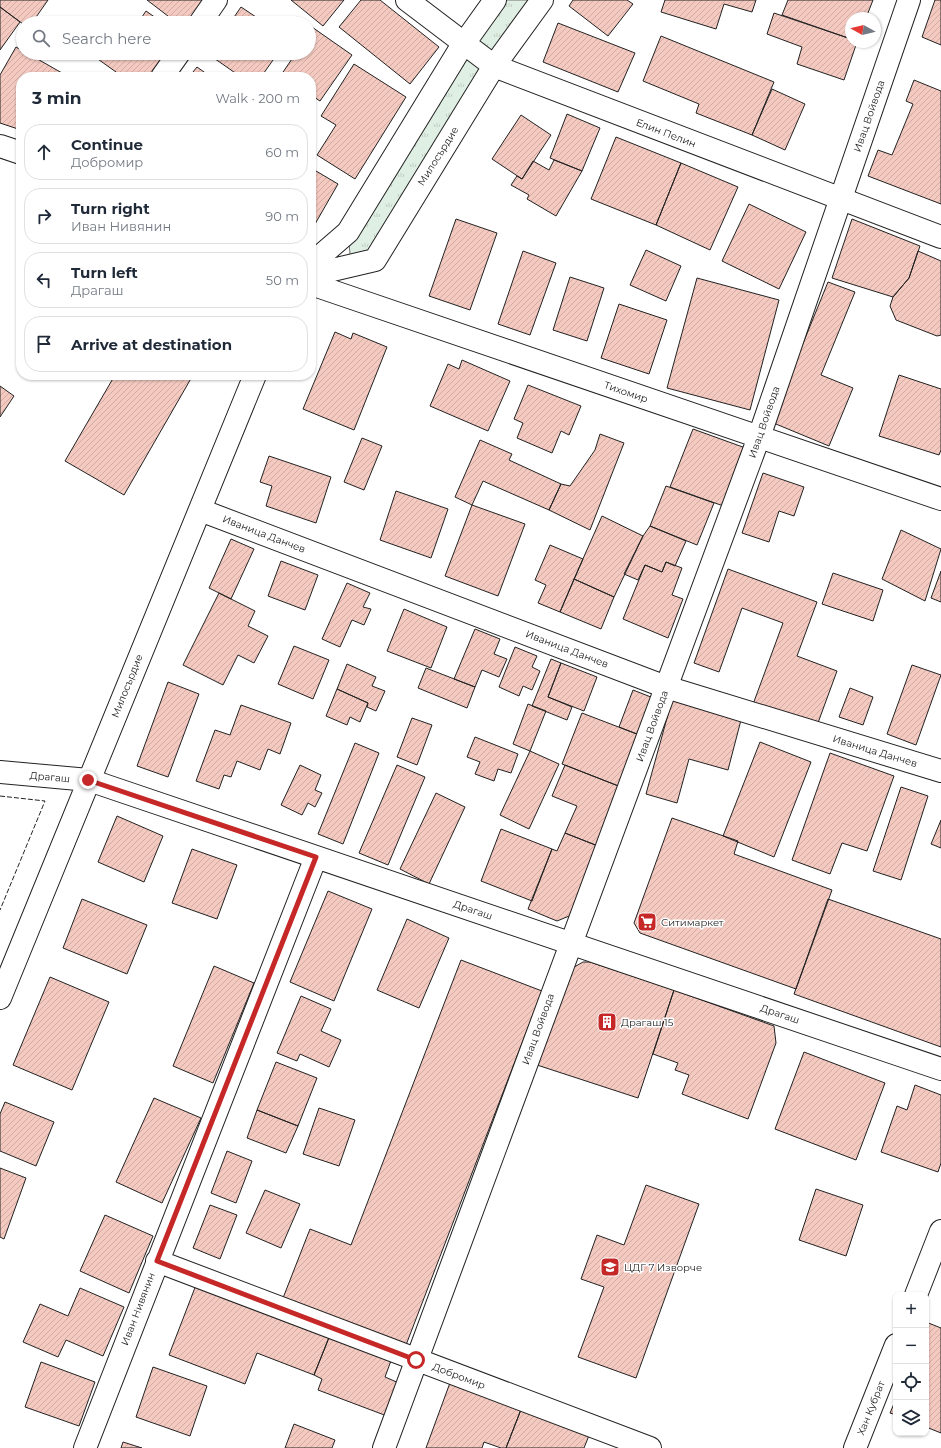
<!DOCTYPE html>
<meta charset="utf-8">
<style>
body{margin:0;font-family:Montserrat,sans-serif;background:#f2f2f3;color:#1f2937}
.controls{position:absolute;right:12px;bottom:12px;display:grid;overflow:hidden;border-radius:8px;box-shadow:0 1px 3px #0004}
.controls button{width:36px;height:36px;display:grid;place-items:center;padding:0;border:0;border-bottom:1px solid #e0e1e3;background:#fff;color:#1f2937;font:20px sans-serif}
.compass{position:absolute;left:845px;top:12px;width:36px;height:36px;border-radius:50%;background:#fff;box-shadow:0 1px 3px #0004;rotate:278deg}
.stop{position:absolute;width:12px;height:12px;margin:-9px;border:3px solid #c62828;border-radius:50%;background:#fff}
.stop.end{background:#c62828;border-color:#fff;box-shadow:0 1px 4px #0008}
.list{margin:0;padding:0;list-style:none}
h2{display:flex;justify-content:space-between;align-items:center;height:52px;margin:0;padding:0 16px;font-size:17px}
h2 small{font-size:13px;font-weight:400;color:#747a83}
.list li{display:grid;grid-template-columns:26px 1fr auto;gap:12px;align-items:center;box-sizing:border-box;height:56px;margin:0 8px 8px;padding:0 8px;border:1px solid #e0e1e3;border-radius:16px}
.list b{display:block;font-size:15px;white-space:nowrap}
.list p{margin:0;font-size:13px;white-space:nowrap;color:#747a83}
.list em{font-size:13px;font-style:normal;color:#747a83}
.icon{flex:none;width:22px;height:22px;fill:none;stroke:currentColor;stroke-width:2;stroke-linecap:round;stroke-linejoin:round}
.map{position:relative;flex:none;width:941px;height:1448px;overflow:hidden}
.search{position:absolute;background:#fff;box-shadow:0 1px 3px #0004;left:16px;top:16px;width:300px;height:44px;display:flex;align-items:center;gap:10px;box-sizing:border-box;padding:0 14px;border-radius:22px;color:#747a83;font-size:15px}
.panel{position:absolute;background:#fff;box-shadow:0 1px 3px #0004;left:16px;top:72px;width:300px;height:308px;border-radius:16px}
.map>svg:first-child{display:block}
</style>
<div class="map">
<svg width="941" height="1448" viewBox="0 0 941 1448">
<defs>
<pattern id="grass-tufts" width="24" height="20" patternUnits="userSpaceOnUse"><rect width="24" height="20" fill="#e0efe3"/><path d="M3 7l-1-3M5 7V3M7 7l1-3M15 17l-1-3M17 17v-4M19 17l1-3" fill="none" stroke="#c0cdc2"/></pattern>
<pattern id="building-hatch" width="6" height="6" patternUnits="userSpaceOnUse"><rect width="6" height="6" fill="#f3c9c0"/><path d="M-1 1l2-2M0 6l6-6M5 7l2-2" fill="none" stroke="#d0aca5"/></pattern>
</defs>
<rect width="100%" height="100%" fill="#fff"/>
<path fill="url(#grass-tufts)" stroke="#6f6f6f" d="M495,0h47l-167,260 -24,5 -3,-33z"/>
<path fill="url(#building-hatch)" stroke="#222" d="M0,0h48l-16,23 -9,1 -23,-17z
M147,0h62l-18,23h-14z
M291,0h53l-21,26z
M361,0h19l59,47 -29,37 -71,-57z
M573,0h54l6,4 -25,32 -39,-30z
M665,0h91l-4,12 -28,-8 -8,25 -55,-17z
M788,0h85l-7,18h-15v21l-69,-24z
M935,0h6v45l-19,-8z
M0,7l20,15 -20,28z
M241,7l24,16h-35z
M146,11l17,12h-25z
M774,13l77,26v3h6l-13,38 -47,-16 5,-17 -35,-13z
M297,17l9,6h-13z
M558,23l77,30 -17,39 -75,-30z
M309,25l43,30 -32,46 -9,-6v-18h-26l-4,-2 15,-22h13z
M661,36l113,46 -22,53 -56,-22 3,-9 -56,-23z
M16,47l7,4v2h4l42,24h-48v53l-21,-7v-48z
M98,53h74l-17,24h-32l-28,-20z
M209,53h69l-17,24h-20l-33,-23z
M354,64l52,33 -51,82 -38,-24 19,-30 -15,-9z
M197,67l14,10h-22z
M914,80l27,11v113l-73,-28 10,-26 14,5 21,-51 -7,-3z
M772,89l33,15 -20,46 -33,-15z
M567,114l33,14 -18,43 -32,-13z
M521,115l30,20 -29,44 -30,-20z
M616,137l65,26 -25,62 -65,-26z
M554,160l28,11 -26,45 -29,-17 2,-4 -18,-10 6,-9 5,3 11,-18 16,9z
M681,163l57,24 -28,63 -54,-25z
M311,168l27,16 -27,47z
M749,204l57,28 -27,57 -57,-28z
M456,219l41,14 -27,77 -41,-14z
M852,219l68,27 -11,32 -16,19 -61,-19z
M646,250l35,16 -15,35 -36,-16z
M523,251l33,12 -26,72 -32,-11z
M918,251l23,10v74l-4,1 -41,-16 -6,-14 3,-9 16,-19z
M570,277l34,11 -17,53 -34,-11z
M697,278l82,22 -29,110 -83,-22z
M828,282l27,10 -34,83 32,13 -24,58 -58,-24z
M619,304l48,16 -18,54 -48,-16z
M335,332l16,7 2,-6 34,14 -33,83 -51,-21z
M462,360l48,21 -22,50 -58,-25 18,-42 11,5z
M115,375h78l-69,120 -59,-34z
M899,375l42,14v61l-2,5 -60,-19z
M528,385l53,21 -12,29 -8,-4 -9,22 -35,-15 6,-15 -9,-4z
M0,386l14,10 -14,21z
M693,429l58,21 -22,58 -59,-21z
M600,434l24,9 -34,87 -41,-20 12,-26 9,2 25,-36z
M362,438l20,8 -18,44 -20,-8z
M480,440l32,14 -3,6 52,24 -12,26 -66,-29 -11,24 -17,-8z
M269,456l62,21 -15,46 -50,-17 6,-20 -12,-4z
M763,473l41,14 -10,29 -15,-5 -10,31 -27,-9z
M666,486l48,17 -17,42 -47,-19z
M396,491l52,18 -17,49 -51,-18z
M472,505l53,19 -27,72 -53,-20z
M602,516l41,20 -29,61 -40,-18z
M650,526l36,15 -11,25 -9,-4 -4,10 -17,-7 -7,15 -14,-6 19,-38z
M901,530l40,19 -16,52 -43,-22z
M231,539l23,10 -23,50 -22,-11z
M550,545l33,14 -23,53 -22,-9 8,-18 -11,-5z
M281,561l37,14 -13,35 -37,-14z
M666,562l16,6 -10,27 11,4 -15,39 -45,-19 22,-54 17,7z
M728,569l89,33 -20,54 40,15 -22,60 -63,-24 31,-84 -41,-15 -23,64 -25,-9z
M941,571v31l-10,-4z
M833,573l50,17 -10,31 -51,-17z
M574,579l40,18 -13,32 -41,-17z
M347,583l23,10 -7,14 8,2 -7,16 -12,-5 -12,27 -18,-8z
M219,593l36,18 -7,15 20,10 -14,27 -16,-8 -15,30 -40,-20z
M404,609l43,18 -16,41 -44,-17z
M475,629l25,10 -6,15 13,5 -8,18 -17,-7 -7,17 -21,-8z
M294,646l35,14 -16,39 -35,-15z
M515,647l22,9 -5,11 8,4 -8,19 -9,-4 -4,10 -20,-9z
M551,659l10,4 -13,34 24,10 -5,13 -35,-14z
M561,663l36,14 -13,34 -36,-14z
M347,664l29,13 -4,9 13,5 -9,20 -9,-4 1,-4 -31,-14z
M912,665l29,10 -25,70 -29,-11z
M426,668l49,19 -8,21 -49,-20z
M168,682l31,12 -31,83 -31,-11z
M850,688l23,9 -10,28 -24,-8z
M337,689l31,14 -8,19 -10,-5 -3,8 -21,-9z
M633,690l23,9 -14,37 -23,-9z
M672,700l69,20 -13,50 -39,-11 -12,44 -31,-9z
M528,704l18,7 -16,40 -17,-7z
M241,705l50,18 -11,31 -12,-5 -8,21 -23,-9 -6,16 -7,-2 -5,14 -23,-8 19,-51 15,5z
M582,713l60,23 -21,51 -59,-23z
M412,718l20,7 -15,40 -20,-8z
M475,737l43,17 -7,19 -13,-4 -4,12 -19,-7 5,-12 -13,-5z
M760,742l51,20 -37,95 -51,-21z
M355,743l24,10 -36,91 -25,-10z
M530,751l29,13 -30,65 -29,-14z
M830,753l64,23 -27,75 -25,-8 -12,31 -38,-14z
M300,765l21,10 -6,15 7,3 -7,14 -7,-4 -6,12 -21,-10z
M397,765l28,12 -37,88 -29,-12z
M565,765l56,22 -18,61 -38,-15 12,-27 -25,-10z
M901,787l27,9 -27,84 -28,-9z
M436,793l29,14 -36,77 -29,-15z
M117,816l46,20 -19,46 -46,-20z
M672,818l66,23 -4,13 98,36 -36,99 -156,-56 -6,-10z
M941,820v28l-10,-4z
M501,829l51,20 -20,52 -51,-20z
M565,833l38,15 -24,64 -22,9 -29,-12 24,-60 5,2z
M192,849l45,16 -20,54 -45,-16z
M328,891l44,18 -38,92 -44,-19z
M82,899l65,26 -20,49 -64,-26z
M828,899l113,40v108l-147,-53z
M407,919l42,19 -30,70 -42,-18z
M461,960l81,31 -136,354 -123,-47 27,-69 41,16z
M583,962h7l84,28 -36,108 -101,-33 32,-95z
M214,966l40,17 -41,100 -40,-17z
M50,977l59,25 -37,88 -59,-25z
M674,990l100,36 2,17 -28,76 -66,-25 7,-19 -14,-5 3,-7 -25,-9z
M301,996l30,13 -10,22 20,9 -12,27 -29,-13 -3,7 -20,-8z
M804,1052l81,31 -29,77 -81,-31z
M276,1062l41,16 -19,48 -41,-16z
M915,1085l26,10v68l-3,9 -57,-20 16,-46 10,4z
M154,1098l47,20 -39,85 -46,-21z
M5,1102l49,20 -18,44 -36,-15v-37z
M319,1108l36,12 -16,46 -36,-12z
M257,1110l41,16 -12,27 -39,-15z
M227,1151l25,10 -16,42 -25,-10z
M0,1168l26,10 -22,61 -4,-2z
M646,1185l53,19 -63,174 -58,-21 26,-70 -23,-8 16,-44 27,10z
M816,1189l47,16 -17,51 -47,-16z
M265,1190l35,14 -19,44 -35,-15z
M210,1205l27,10 -17,44 -27,-11z
M105,1215l48,21 -24,57 -49,-22z
M196,1285l134,50 -16,40 -57,-22 -12,31 -76,-29z
M80,1288l44,19 -21,49 -37,-16 -8,17 -35,-15 17,-38 28,12z
M926,1322l15,6v105l-15,-6z
M330,1335l62,23 -7,19 14,6 -12,33 -69,-26 4,-11 -8,-4z
M41,1362l54,20 -16,44 -54,-19z
M153,1367l54,19 -17,50 -54,-19z
M451,1380l71,27 -16,41h-5l-17,-6 -2,6h-56z
M896,1399v16l-6,-2z
M522,1407l68,26 -6,15h-78z
M294,1424l41,16 -3,8h-47z
M123,1442l19,6h-21z"/>
<g fill="none" stroke-linecap="round" stroke-linejoin="round">
<g stroke="#222" stroke-width="24">
<path id="minor" d="M407,0l87,66 447,171
M200,23l16,-23
M162,77l17,-24
M0,146l21,7
M311,264l37,-32 112,-183 35,-49
M311,275l64,-15 119,-194 48,-66
M311,284l630,215
M200,510l466,177 275,84
M0,772l89,8 852,289
M0,998l255,-623
M157,1261l493,187
M916,1295l25,-64
M85,1448l231,-591
M384,1448l375,-1011 150,-437
M855,1448l41,-103"/>
</g>
<use href="#minor" stroke="#fff" stroke-width="22"/>
<path stroke="#222" stroke-width="1" stroke-dasharray="5 2" stroke-linecap="butt" d="M0,796l45,5 -45,109"/>
</g>
<g fill="none" stroke-linecap="round" stroke-linejoin="round">
<path stroke="#c62828" stroke-width="5" d="M88,780l228,77 -159,404 259,99"/>
</g>
<defs>
<g id="supermarket-square" transform="scale(1)"><rect x="-9" y="-9" width="18" height="18" rx="4" fill="#c62828" stroke="#fff"/><path d="M-6-5.5h2.5l.6 2H6L4.5 2H-2.5L-4.4-4H-6ZM-1.5 3.2a1.3 1.3 0 1 0 .1 0ZM3 3.2a1.3 1.3 0 1 0 .1 0Z" fill="#fff"/></g>
<g id="building-square" transform="scale(1)"><rect x="-9" y="-9" width="18" height="18" rx="4" fill="#c62828" stroke="#fff"/><path d="M-4-6H4V6H1V3H-1V6H-4ZM-2.5-4.3h1.7v1.8h-1.7ZM.8-4.3h1.7v1.8H.8ZM-2.5-1h1.7V.8h-1.7ZM.8-1h1.7V.8H.8Z" fill="#fff"/></g>
<g id="school-square" transform="scale(1)"><rect x="-9" y="-9" width="18" height="18" rx="4" fill="#c62828" stroke="#fff"/><path d="M0-5L7-2L0 1L-7-2ZM-4 1L0 2.5L4 1V4Q0 6-4 4Z" fill="#fff"/></g>
</defs>
<g fill-rule="evenodd">
<use href="#supermarket-square" x="647" y="922"/>
<use href="#building-square" x="607" y="1022"/>
<use href="#school-square" x="610" y="1267"/>
</g>
<g text-anchor="middle" dominant-baseline="central" stroke-width="3" stroke-linejoin="round" paint-order="stroke">
<g font-size="10" fill="#222" stroke="#fff">
<text transform="translate(869 116) rotate(-71)">Ивац Войвода</text>
<text transform="translate(666 133) rotate(21)">Елин Пелин</text>
<text transform="translate(438 156) rotate(-58)">Милосърдие</text>
<text transform="translate(626 392) rotate(19)">Тихомир</text>
<text transform="translate(764 422) rotate(-71)">Ивац Войвода</text>
<text transform="translate(264 534) rotate(21)">Иваница Данчев</text>
<text transform="translate(567 649) rotate(21)">Иваница Данчев</text>
<text transform="translate(127 686) rotate(-68)">Милосърдие</text>
<text transform="translate(652 726) rotate(-70)">Ивац Войвода</text>
<text transform="translate(875 751) rotate(17)">Иваница Данчев</text>
<text transform="translate(50 777) rotate(5)">Драгаш</text>
<text transform="translate(473 910) rotate(19)">Драгаш</text>
<text transform="translate(780 1014) rotate(19)">Драгаш</text>
<text transform="translate(538 1029) rotate(-70)">Ивац Войвода</text>
<text transform="translate(138 1309) rotate(-69)">Иван Нивянин</text>
<text transform="translate(459 1376) rotate(21)">Добромир</text>
<text transform="translate(871 1408) rotate(-68)">Хан Кубрат</text>
</g>
<g font-size="10" fill="#222" stroke="#fff" text-anchor="start">
<text x="661" y="922">Ситимаркет</text>
<text x="621" y="1022">Драгаш 15</text>
<text x="624" y="1267">ЦДГ 7 Изворче</text>
</g>
</g>
</svg>
<div class="controls">
<button>+</button>
<button>−</button>
<button><svg class="icon" aria-label="locate" viewBox="0 0 24 24"><circle cx="12" cy="12" r="6"/><path d="M12 2v4M12 18v4M2 12h4M18 12h4"/></svg></button>
<button><svg class="icon" aria-label="layers" viewBox="0 0 24 24"><path d="M12 4l9 5-9 5-9-5zM3 14l9 5 9-5"/></svg></button>
</div>
<svg class="compass" viewBox="-18 -18 36 36"><path d="M0-13l5 13h-10z" fill="#e53935"/><path d="M0 13l5-13h-10z" fill="#747a83"/></svg>
<div class="stop" style="left:416px;top:1360px"></div>
<div class="stop end" style="left:88px;top:780px"></div>
<div class="search"><svg class="icon" aria-label="search" viewBox="0 0 24 24"><circle cx="10" cy="10" r="6"/><path d="M15 15l6 6"/></svg>Search here</div>
<section class="panel">
<h2>3 min<small>Walk · 200 m</small></h2>
<ul class="list">
<li><svg class="icon" aria-label="ahead" viewBox="0 0 24 24"><path d="M12 20V5M6 11l6-6 6 6"/></svg><div><b>Continue</b><p>Добромир</p></div><em>60 m</em></li>
<li><svg class="icon" aria-label="right" viewBox="0 0 24 24"><path d="M7 20v-9h11M14 6l5 5-5 5"/></svg><div><b>Turn right</b><p>Иван Нивянин</p></div><em>90 m</em></li>
<li><svg class="icon" aria-label="left" viewBox="0 0 24 24"><path d="M17 20v-9H6M10 6l-5 5 5 5"/></svg><div><b>Turn left</b><p>Драгаш</p></div><em>50 m</em></li>
<li><svg class="icon" aria-label="arrive" viewBox="0 0 24 24"><path d="M6 21V4h12l-3 4 3 4H6"/></svg><div><b>Arrive at destination</b></div></li>
</ul>
</section>
</div>
